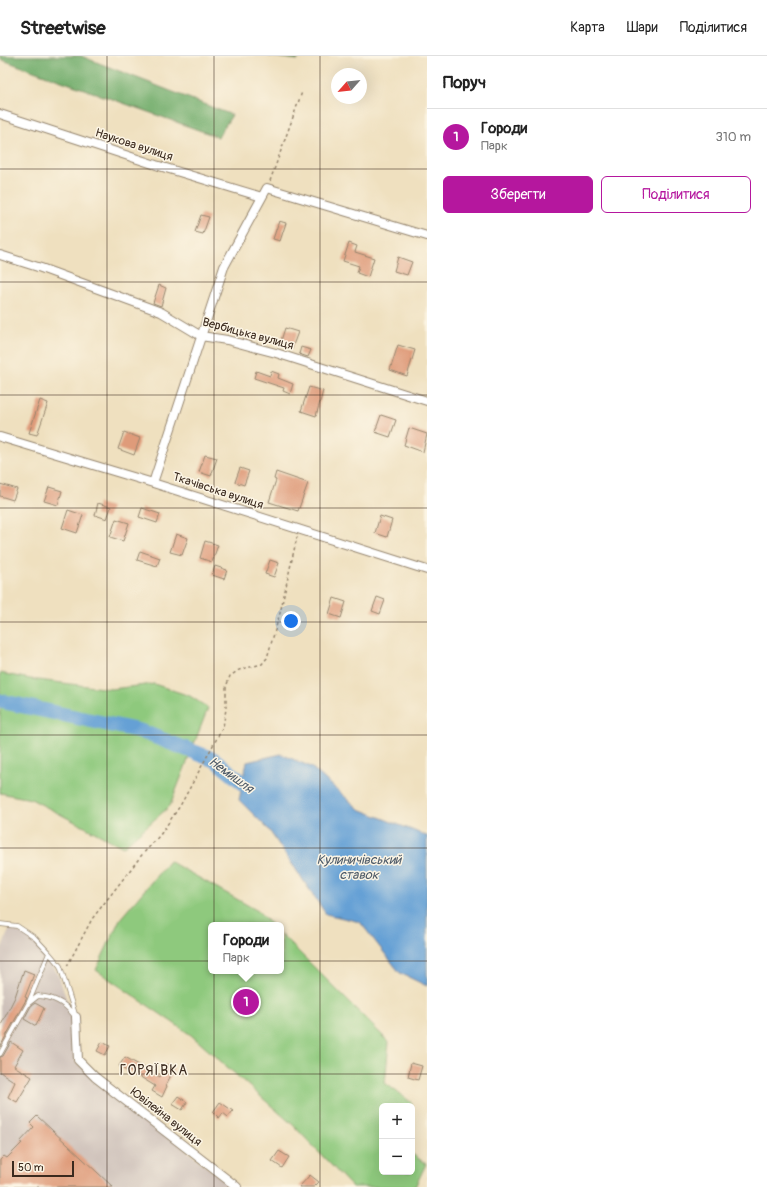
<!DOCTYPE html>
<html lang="uk">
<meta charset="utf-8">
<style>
body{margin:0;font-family:Pangolin,sans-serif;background:#f2f2f2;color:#222}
.controls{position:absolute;right:12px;bottom:12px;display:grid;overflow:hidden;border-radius:6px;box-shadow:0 4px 16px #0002}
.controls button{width:36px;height:36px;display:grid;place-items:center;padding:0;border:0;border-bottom:1px solid #e0e0e0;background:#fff;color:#222;font:20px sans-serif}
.compass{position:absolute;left:331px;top:12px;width:36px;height:36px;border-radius:50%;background:#fff;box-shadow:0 4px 16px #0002;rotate:243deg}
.scale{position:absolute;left:12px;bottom:10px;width:62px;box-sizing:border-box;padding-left:4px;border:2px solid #3b2a1e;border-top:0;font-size:11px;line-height:14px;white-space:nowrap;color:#3b2a1e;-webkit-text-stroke:3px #fcf5e5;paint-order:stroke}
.you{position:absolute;left:291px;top:565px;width:14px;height:14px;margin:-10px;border:3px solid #fff;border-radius:50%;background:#1a73e8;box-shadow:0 0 0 6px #1a73e833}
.badge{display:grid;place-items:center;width:26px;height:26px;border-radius:50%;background:#b5179e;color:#fff;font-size:13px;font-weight:700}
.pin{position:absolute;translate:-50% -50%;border:2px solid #fff;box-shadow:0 1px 4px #0006}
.popup{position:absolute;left:208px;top:866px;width:76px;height:52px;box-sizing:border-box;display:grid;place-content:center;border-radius:6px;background:#fff;filter:drop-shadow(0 1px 3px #0005);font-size:13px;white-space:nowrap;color:#767676}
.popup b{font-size:15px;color:#222}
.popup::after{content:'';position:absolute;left:50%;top:100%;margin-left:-8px;border:8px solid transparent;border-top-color:#fff}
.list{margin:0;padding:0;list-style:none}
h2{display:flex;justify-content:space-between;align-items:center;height:52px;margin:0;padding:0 16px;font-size:17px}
h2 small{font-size:13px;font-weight:400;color:#767676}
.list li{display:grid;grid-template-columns:26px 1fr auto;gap:12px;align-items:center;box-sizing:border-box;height:56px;padding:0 16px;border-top:1px solid #e0e0e0}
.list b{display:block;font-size:15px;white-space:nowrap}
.list p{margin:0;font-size:13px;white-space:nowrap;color:#767676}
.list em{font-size:13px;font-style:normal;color:#767676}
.actions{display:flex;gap:8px;padding:12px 16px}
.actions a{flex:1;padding:9px 0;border:1px solid #b5179e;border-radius:6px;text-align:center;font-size:14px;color:#b5179e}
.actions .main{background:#b5179e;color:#fff}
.map{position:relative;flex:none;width:427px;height:1131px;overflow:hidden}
header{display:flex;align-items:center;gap:24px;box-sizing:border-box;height:56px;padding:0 20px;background:#fff;border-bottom:1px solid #e0e0e0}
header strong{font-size:19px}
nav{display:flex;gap:22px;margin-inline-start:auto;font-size:14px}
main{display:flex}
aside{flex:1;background:#fff}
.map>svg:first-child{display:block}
</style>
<header>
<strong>Streetwise</strong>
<nav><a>Карта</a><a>Шари</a><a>Поділитися</a></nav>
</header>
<main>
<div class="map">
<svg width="427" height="1131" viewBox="0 0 427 1131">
<rect width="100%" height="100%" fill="#fcf5e5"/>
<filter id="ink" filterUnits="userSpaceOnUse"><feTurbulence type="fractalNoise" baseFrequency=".025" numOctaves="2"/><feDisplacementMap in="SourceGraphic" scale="8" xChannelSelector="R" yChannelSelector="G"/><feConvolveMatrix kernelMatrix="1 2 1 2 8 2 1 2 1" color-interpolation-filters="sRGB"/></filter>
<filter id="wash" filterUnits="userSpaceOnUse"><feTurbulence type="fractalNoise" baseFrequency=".012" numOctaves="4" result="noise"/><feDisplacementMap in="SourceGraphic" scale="16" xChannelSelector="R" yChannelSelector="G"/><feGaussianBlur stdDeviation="0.9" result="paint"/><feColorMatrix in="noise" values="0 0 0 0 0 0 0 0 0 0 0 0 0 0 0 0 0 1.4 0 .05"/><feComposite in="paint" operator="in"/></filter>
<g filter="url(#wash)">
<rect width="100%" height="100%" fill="#efe0bf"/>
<path fill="#cec1ba" d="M10,871l24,13 24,34 15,44 3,44 156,125h-232v-235z"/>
<path fill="#8ec97d" stroke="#647a4e" d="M0,617l30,6 81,10 43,-5 36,12 18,12 -38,98 -47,41 -92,-48 -31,-6z
M169,805l89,50 14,14h-61v46h70v-37l108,108 -4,41 27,20v3h-30v66h30v-18l14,10 -11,23h-63l-59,-62 -102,-90 -95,-65 24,-51z"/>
<path fill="#72ad6c" stroke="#566c45" d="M0,0h81l151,59 -14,22 -218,-78z
M269,0h30l-1,4z"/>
<path fill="#65a0d5" stroke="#50657a" d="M281,698l30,13 48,42 68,27v150l-27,-13 -40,-51 -34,-8 -57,-84 -30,-30 8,-38z"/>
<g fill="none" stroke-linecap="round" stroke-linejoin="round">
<path stroke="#65a0d5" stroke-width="15" d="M0,645l140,30 75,29 43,35"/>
</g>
<g id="blocks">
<path fill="#df9b7a" d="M201,159l8,2 -6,17 -8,-2z
M279,165l7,2 -6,18 -7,-2z
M349,187l8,3 -2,6 19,6 -6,19 -11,-4 2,-7 -16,-5z
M398,201l14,5 -5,13 -13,-4z
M159,229l7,3 -5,18 -8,-3z
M285,272l13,4 -6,16 -12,-4z
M398,289l17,5 -8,26 -17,-6z
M301,291l10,3 -3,7 -9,-3z
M256,315l14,5 1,-5 8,3 -1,4 15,6 -3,10 -7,-3 1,-3 -30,-10z
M309,331l14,4 -7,25 -15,-5z
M40,344l8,3 -11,32 -8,-2z
M381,359l15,5 -6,17 -15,-5z
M409,372l18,6 -4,18 -19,-7z
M124,376l16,6 -6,17 -16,-6z
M205,399l12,3 -6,18 -12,-4z
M240,412l9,3 -5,14 -9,-3z
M276,416l32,11 -10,28 -29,-9 7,-22 -2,-1z
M0,428l17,5 -4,11 -13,-4z
M49,431l13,4 -4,14 -14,-4z
M98,447l13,4 -4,12 -12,-4z
M142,452l18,6 -3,9 -18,-6z
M68,454l15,5 -6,18 -15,-5z
M380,460l12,4 -5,17 -12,-4z
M116,463l13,4 -6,18 -13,-4z
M176,478l12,4 -6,17 -12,-3z
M205,485l13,4 -6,17 -12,-4z
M140,495l20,7 -3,8 -20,-6z
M270,504l9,3 -5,14 -9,-3z
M215,510l12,4 -3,9 -12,-4z
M377,541l8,3 -5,14 -8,-3z
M334,542l12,4 -5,16 -12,-4z
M24,914l10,4 -9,23 2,1 -27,49v-20l15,-30z
M35,947l9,5 -8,18 -12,-7 7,-13z
M11,986l12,8 -9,16 18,11 -15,25 -9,-5 7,-15 -15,-10v-15l3,-1z
M102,986l8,4 -5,9 -8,-4z
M125,1001l35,20 7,-13 7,5 -8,16 1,1 -5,11 -10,-6 3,-5 -26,-16 -1,2 -9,-6z
M411,1007l11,3 -4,14 -10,-3z
M178,1040l9,6 -5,8 -10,-6z
M220,1046l13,9 -5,6 -5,-4 -4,5 -6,-6z
M37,1060l76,71h-113v-27l4,-4 3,2 15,-15 -2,-1 14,-15 -4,-4z
M279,1095l10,6 -7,11 -10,-7z
M310,1119l9,7 -5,5h-15z"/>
</g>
</g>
<g filter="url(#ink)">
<use href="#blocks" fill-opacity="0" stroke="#95856e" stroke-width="1"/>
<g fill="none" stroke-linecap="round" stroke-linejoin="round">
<g stroke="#95856e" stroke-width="5.5">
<path id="service" d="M0,868l17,2 18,12 14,15 11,13 16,51
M29,947l9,-7c15,1 26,6 35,18
M0,998l28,-50 21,-51"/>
</g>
<g stroke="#95856e" stroke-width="10">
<path id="minor" d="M0,58l156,51 106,32
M0,199l41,13 120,44 40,24 26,4 49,13 151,48
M0,381l153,46 274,87
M153,427l71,-216 43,-79 160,48
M76,961l2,43 17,17 142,110"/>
</g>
<path stroke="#95856e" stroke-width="1.5" stroke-dasharray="3 3" stroke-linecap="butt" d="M270,125l32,-89
M67,910l25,-47 49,-63 19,-21 20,-29 43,-79 3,-18v-22l4,-11 9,-6 23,-6 5,-6 13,-45 17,-76"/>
<use href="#service" stroke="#fff" stroke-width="4"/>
<use href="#minor" stroke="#fff" stroke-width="8"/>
</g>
</g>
<path fill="none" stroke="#3b2a1e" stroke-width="1" stroke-opacity="0.55" d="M107,0v1131M214,0v1131M320,0v1131M0,113h427M0,226h427M0,339h427M0,452h427M0,566h427M0,679h427M0,792h427M0,905h427M0,1018h427"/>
<g text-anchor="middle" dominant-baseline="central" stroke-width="3" stroke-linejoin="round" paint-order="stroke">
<g font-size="12" fill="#3b2a1e" stroke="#fcf5e5">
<text transform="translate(134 89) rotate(18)">Наукова вулиця</text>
<text transform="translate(248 278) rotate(15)">Вербицька вулиця</text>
<text transform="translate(218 435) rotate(18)">Ткачівська вулиця</text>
<text transform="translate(166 1061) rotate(38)">Ювілейна вулиця</text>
</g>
<g font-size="13" font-style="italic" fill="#4c5967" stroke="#fcf5e5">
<text transform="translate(231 719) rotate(36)">Немишля</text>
<text x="359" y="804">Кулиничівський<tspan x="359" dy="15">ставок</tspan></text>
</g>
<g font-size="14" letter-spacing="1" fill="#3b2a1e" stroke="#fcf5e5">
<text x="154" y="1014">ГОРЯЇВКА</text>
</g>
</g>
</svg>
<div class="controls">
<button>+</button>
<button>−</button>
</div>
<svg class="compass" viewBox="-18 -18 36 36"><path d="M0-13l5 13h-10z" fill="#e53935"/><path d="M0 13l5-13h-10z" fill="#767676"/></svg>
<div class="scale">50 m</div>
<div class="you"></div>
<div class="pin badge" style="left:246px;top:946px">1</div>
<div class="popup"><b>Городи</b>Парк</div>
</div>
<aside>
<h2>Поруч<small></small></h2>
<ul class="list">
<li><span class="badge">1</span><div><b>Городи</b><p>Парк</p></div><em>310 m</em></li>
</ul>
<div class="actions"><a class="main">Зберегти</a><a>Поділитися</a></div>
</aside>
</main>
